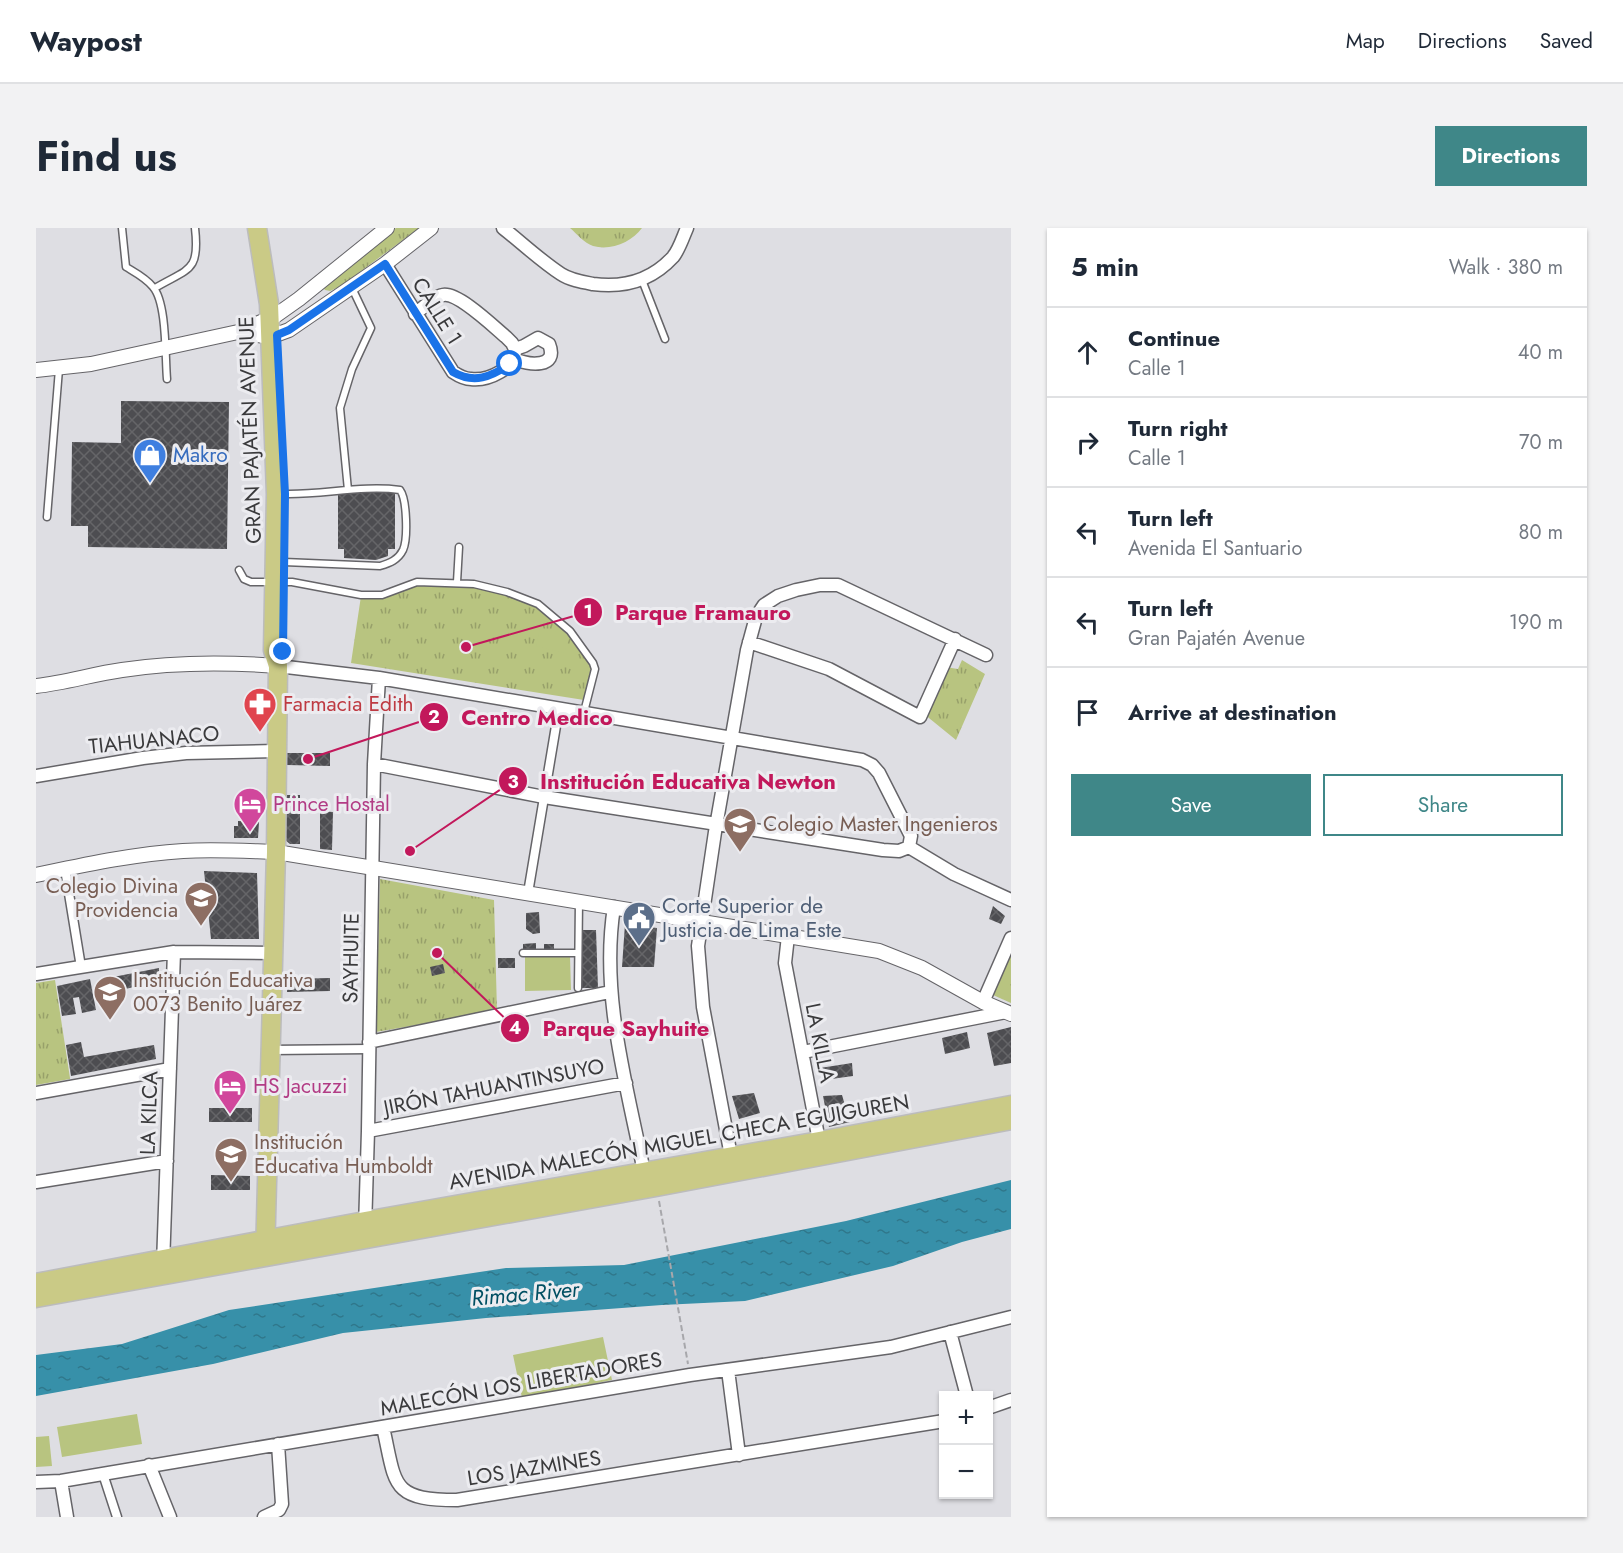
<!DOCTYPE html>
<meta charset="utf-8">
<style>
body{margin:0;font-family:Jost,sans-serif;background:#f2f2f3;color:#1f2937}
.controls{position:absolute;right:18px;bottom:18px;display:grid;overflow:hidden;border-radius:0px;box-shadow:0 2px 4px #0004}
.controls button{width:54px;height:54px;display:grid;place-items:center;padding:0;border:0;border-bottom:2px solid #e0e1e3;background:#fff;color:#1f2937;font:30px sans-serif}
.stop{position:absolute;width:18px;height:18px;margin:-14px;border:4px solid #1a73e8;border-radius:50%;background:#fff}
.stop.end{background:#1a73e8;border-color:#fff;box-shadow:0 2px 6px #0008}
.list{margin:0;padding:0;list-style:none}
h2{display:flex;justify-content:space-between;align-items:center;height:78px;margin:0;padding:0 24px;font-size:26px}
h2 small{font-size:20px;font-weight:400;color:#747a83}
.list li{display:grid;grid-template-columns:39px 1fr auto;gap:18px;align-items:center;box-sizing:border-box;height:90px;padding:0 24px;border-top:2px solid #e0e1e3}
.list b{display:block;font-size:22px;white-space:nowrap}
.list p{margin:0;font-size:20px;white-space:nowrap;color:#747a83}
.list em{font-size:20px;font-style:normal;color:#747a83}
.actions{display:flex;gap:12px;padding:18px 24px}
.actions a{flex:1;padding:14px 0;border:2px solid #3f8788;border-radius:0px;text-align:center;font-size:21px;color:#3f8788}
.actions .main{background:#3f8788;color:#fff}
.icon{flex:none;width:33px;height:33px;fill:none;stroke:currentColor;stroke-width:2;stroke-linecap:round;stroke-linejoin:round}
.map{position:relative;flex:none;width:975px;height:1289px;overflow:hidden;border-radius:0px}
header{display:flex;align-items:center;gap:36px;box-sizing:border-box;height:84px;padding:0 30px;background:#fff;border-bottom:2px solid #e0e1e3}
header strong{font-size:28px}
nav{display:flex;gap:33px;margin-inline-start:auto;font-size:21px}
.intro{display:flex;align-items:center;justify-content:space-between;box-sizing:border-box;height:144px;padding:0 36px}
h1{margin:0;font-size:42px}
.button{padding:15px 27px;border-radius:0px;background:#3f8788;color:#fff;font-size:21px;font-weight:700}
main{display:flex;gap:36px;padding:0 36px}
aside{flex:1;background:#fff;border-radius:0px;box-shadow:0 2px 4px #0004}
.map>svg:first-child{display:block}
</style>
<header>
<strong>Waypost</strong>
<nav><a>Map</a><a>Directions</a><a>Saved</a></nav>
</header>
<div class="intro"><h1>Find us</h1><a class="button">Directions</a></div>
<main>
<div class="map">
<svg width="975" height="1289" viewBox="0 0 975 1289">
<defs>
<pattern id="park-tufts" width="24" height="20" patternUnits="userSpaceOnUse" patternTransform="scale(1.5)"><rect width="24" height="20" fill="#b8c480"/><path d="M3 7l-1-3M5 7V3M7 7l1-3M15 17l-1-3M17 17v-4M19 17l1-3" fill="none" stroke="#97a06a"/></pattern>
<pattern id="water-ripples" width="26" height="14" patternUnits="userSpaceOnUse" patternTransform="scale(1.5)"><rect width="26" height="14" fill="#3790a9"/><path d="M2 4q2-2 4 0t4 0M15 11q2-2 4 0t4 0" fill="none" stroke="#2f778b"/></pattern>
<pattern id="building-cross-hatch" width="8" height="8" patternUnits="userSpaceOnUse" patternTransform="scale(1.5)"><rect width="8" height="8" fill="#4d4d51"/><path d="M0 0l8 8M0 8l8-8" fill="none" stroke="#656568"/></pattern>
</defs>
<rect width="100%" height="100%" fill="#dedee3"/>
<path fill="url(#park-tufts)" d="M360,0h23l-78,58 -11,5 -5,-1 -3,-4 37,-31z
M534,0h72c-10,14 -31,23 -49,18 -9,-3 -16,-12 -23,-18z
M379,356l57,1 51,16 17,8 28,22 24,33 -8,36 -233,-37 10,-67 9,1z
M926,432l23,14 -29,66 -32,-26 21,-47 13,2z
M344,651l114,21 3,111 -121,21z
M975,724v51l-18,-8z
M19,752l15,98v1l-34,6v-102z"/>
<path fill="#b8c480" d="M504,400l29,6 -4,19 -29,-7z
M534,728l1,34 -46,1v-34z
M567,1109l9,43 -90,18 -9,-43z
M101,1186l5,30 -80,13 -5,-30z
M13,1208l3,30 -16,1v-30z"/>
<path fill="url(#water-ripples)" d="M975,952v49l-49,13 -69,24 -148,35 -83,4 -176,13 -143,15 -130,31 -177,32v-41l86,-11 107,-34 277,-42 118,-3 222,-44z"/>
<path fill="url(#building-cross-hatch)" d="M85,173l108,1 -2,147 -139,-2v-21h-17l1,-84 49,1z
M359,264v57h-7v7l-12,4 -32,-2v-9h-6v-56z
M251,525h43v13l-43,-1z
M250,567h14v49h-10l-5,-4z
M284,583l13,1 -1,38 -12,-1z
M202,593l21,1 -1,16h-24v-12h4z
M168,643l53,2 2,66h-48z
M957,678l12,10 -4,8 -12,-5z
M503,684l1,21 -7,1 -7,-5v-16z
M589,696l32,4 -3,39h-32z
M545,702h15l2,58h-16z
M500,715v7l-13,1v-7z
M508,716h10v6l-10,1z
M462,730h17v10h-17z
M407,736l2,9 -13,3 -2,-9z
M123,740v13l-42,10v4l-16,3 -3,-18z
M294,750v13l-43,1 1,-13z
M54,751l6,31 -14,3 -3,-16 -6,1 3,16 -14,2 -5,-30z
M975,799v36l-17,3 -7,-33z
M931,804l3,16 -25,6 -3,-16z
M45,814l3,15 70,-12 2,14 -85,17 -5,-31z
M816,835l1,13 -29,4 -4,-12z
M718,865l6,20 -21,6 -7,-23z
M806,867l8,27 -21,5 -6,-31z
M173,880h43v14h-43z
M175,947l39,1v14h-39z"/>
<g fill="none" stroke-linecap="round" stroke-linejoin="round">
<g stroke="#656468" stroke-width="9">
<path id="service" d="M86,0l4,39c10,6 20,11 27,20 14,16 12,70 14,92
M606,52l23,59
M119,60c34,-20 45,-16 40,-60
M312,262l-8,-82 12,-39 19,-41 -19,-40
M11,289l12,-148
M248,334l96,4c10,-3 18,-6 23,-16 5,-11 4,-51 -3,-60 -38,-5 -77,5 -115,4
M203,342l5,9 7,3h41l69,13h21l35,-13 57,2 33,8 31,12 32,27 23,32 2,6 -11,43
M421,354l2,-35
M487,725h54
M542,760l1,-87"/>
</g>
<g stroke="#656468" stroke-width="11">
<path id="pedestrian" d="M29,641l16,98
M492,665l31,-185
M234,822l99,-1
M67,1246l14,43"/>
</g>
<g stroke="#656468" stroke-width="15">
<path id="minor" d="M467,0c19,15 38,33 58,46 9,6 21,8 32,10 30,4 58,-3 80,-27 6,-7 10,-20 14,-29
M349,36l68,108c6,4 11,7 18,7 17,2 46,-11 44,-30
M379,86c8,-6 18,-17 28,-19 15,-3 51,32 63,42l6,6 3,6
M478,131c14,6 45,10 35,-15l-11,-6 -14,8 -9,3
M713,414l80,27 91,48 35,-78
M242,438l101,12 483,82 10,5 7,8 32,63 -2,11
M338,536l170,33 339,53 16,1 10,-4 45,27 57,26
M0,548l107,-18 43,-5 90,-2
M578,679c-14,88 13,178 30,265
M752,708l-3,27 35,183
M0,746l138,-22 99,1
M947,774l28,-64
M333,814l241,-50
M767,824l203,-40
M0,865l134,-24
M332,903l258,-48
M695,928l-28,-149 -5,-61 17,-114 32,-182 9,-33 8,-12 14,-9 18,-6 24,-5h18l148,70
M0,954l131,-21
M329,1000l3,-97 6,-367 5,-86
M127,1037l11,-313
M914,1104l17,64
M692,1142l11,85
M952,1180l23,-8
M347,1199c13,58 7,73 74,73l487,-79
M113,1237l21,52
M25,1253l6,36
M0,1254l25,-1 629,-106 201,-28 120,-30
M228,1289l15,-7 3,-6 -4,-60"/>
</g>
<g stroke="#656468" stroke-width="16">
<path id="tertiary" d="M202,104l32,5 19,-7 96,-66 46,-36
M0,142l55,-6 147,-32 37,-16 24,-17 88,-71
M0,458c29,-3 57,-12 86,-16 52,-8 103,-8 156,-4
M0,647c48,-10 98,-21 147,-24 31,-2 62,0 93,1l603,99 43,17 61,34 28,12"/>
</g>
<g stroke="#bcbcbd" stroke-width="21">
<path id="primary" d="M221,0l12,76 7,190 -3,156 5,16 -2,186 -11,404
M0,1055l329,-62 454,-80 192,-36
M0,1070l620,-111 355,-67"/>
</g>
<path stroke="#a7a7ab" stroke-width="2" stroke-dasharray="6 3" stroke-linecap="butt" d="M623,973l29,163"/>
<use href="#service" stroke="#fff" stroke-width="6"/>
<use href="#pedestrian" stroke="#fff" stroke-width="8"/>
<use href="#minor" stroke="#fff" stroke-width="12"/>
<use href="#tertiary" stroke="#fff" stroke-width="14"/>
<use href="#primary" stroke="#caca86" stroke-width="18"/>
</g>
<g fill="none" stroke-linecap="round" stroke-linejoin="round">
<path stroke="#1a73e8" stroke-width="8" d="M247,424l2,-158 -8,-159 12,-5 96,-66 68,108c21,12 38,5 57,-8"/>
</g>
<defs>
<g id="shop-pin" transform="scale(1.725)"><path d="M0 17L-7.5 6A9.5 9.5 0 1 1 7.5 6Z" fill="#3f7fe0" stroke="#ececf0"/><path d="M-5-2.5h2.3a2.7 3.5 0 0 1 5.4 0H5L5.5 6h-11ZM-1.5-2.5h3a1.5 2.3 0 0 0-3 0Z" fill="#fff"/></g>
<g id="pharmacy-pin" transform="scale(1.725)"><path d="M0 17L-7.5 6A9.5 9.5 0 1 1 7.5 6Z" fill="#e0444e" stroke="#ececf0"/><path d="M-2-6h4v4h4v4h-4v4h-4v-4h-4v-4h4Z" fill="#fff"/></g>
<g id="hotel-pin" transform="scale(1.725)"><path d="M0 17L-7.5 6A9.5 9.5 0 1 1 7.5 6Z" fill="#d1479c" stroke="#ececf0"/><path d="M-6-4.5h1.5V1H6V5H4.5V3h-9V5H-6ZM-4 0a1.8 1.8 0 1 1 3.6 0ZM.5 0V-2.5h3Q6-2.5 6 0Z" fill="#fff"/></g>
<g id="school-pin" transform="scale(1.725)"><path d="M0 17L-7.5 6A9.5 9.5 0 1 1 7.5 6Z" fill="#8d6e63" stroke="#ececf0"/><path d="M0-5L7-2L0 1L-7-2ZM-4 1L0 2.5L4 1V4Q0 6-4 4Z" fill="#fff"/></g>
<g id="civic-pin" transform="scale(1.725)"><path d="M0 17L-7.5 6A9.5 9.5 0 1 1 7.5 6Z" fill="#5c6f8a" stroke="#ececf0"/><path d="M-.6-6.5H3V-4.5H.6V-3L4-1V1h2V6H-6V1h2V-1L-.6-3ZM-1.2 2.5V6h2.4V2.5Z" fill="#fff"/></g>
</defs>
<g fill-rule="evenodd">
<use href="#shop-pin" x="114" y="227"/>
<use href="#pharmacy-pin" x="224" y="476"/>
<use href="#hotel-pin" x="214" y="576"/>
<use href="#school-pin" x="704" y="596"/>
<use href="#school-pin" x="165" y="670"/>
<use href="#civic-pin" x="603" y="690"/>
<use href="#school-pin" x="74" y="764"/>
<use href="#hotel-pin" x="194" y="858"/>
<use href="#school-pin" x="195" y="926"/>
</g>
<g text-anchor="middle" dominant-baseline="central" stroke-width="6" stroke-linejoin="round" paint-order="stroke">
<g font-size="21" fill="#3a3a3c" stroke="#ececf0">
<text transform="translate(401 83) rotate(58)">CALLE 1</text>
<text transform="translate(214 202) rotate(-92)">GRAN PAJATÉN AVENUE</text>
<text transform="translate(118 512) rotate(-6)">TIAHUANACO</text>
<text transform="translate(315 730) rotate(-89)">SAYHUITE</text>
<text transform="translate(784 815) rotate(79)">LA KILLA</text>
<text transform="translate(458 859) rotate(-11)">JIRÓN TAHUANTINSUYO</text>
<text transform="translate(113 885) rotate(-88)">LA KILCA</text>
<text transform="translate(643 914) rotate(-10)">AVENIDA MALECÓN MIGUEL CHECA EGUIGUREN</text>
<text transform="translate(485 1156) rotate(-10)">MALECÓN LOS LIBERTADORES</text>
<text transform="translate(498 1240) rotate(-9)">LOS JAZMINES</text>
</g>
<g font-size="21" fill="#366cbe" stroke="#ececf0" text-anchor="start">
<text x="137" y="227">Makro</text>
</g>
<g font-size="21" fill="#be3a42" stroke="#ececf0" text-anchor="start">
<text x="247" y="476">Farmacia Edith</text>
</g>
<g font-size="21" fill="#b23c85" stroke="#ececf0" text-anchor="start">
<text x="237" y="576">Prince Hostal</text>
<text x="217" y="858">HS Jacuzzi</text>
</g>
<g font-size="21" fill="#785e54" stroke="#ececf0" text-anchor="start">
<text x="727" y="596">Colegio Master Ingenieros</text>
<text x="142" y="658" text-anchor="end">Colegio Divina<tspan x="142" dy="24">Providencia</tspan></text>
<text x="97" y="752">Institución Educativa<tspan x="97" dy="24">0073 Benito Juárez</tspan></text>
<text x="218" y="914">Institución<tspan x="218" dy="24">Educativa Humboldt</tspan></text>
</g>
<g font-size="21" fill="#4e5e75" stroke="#ececf0" text-anchor="start">
<text x="626" y="678">Corte Superior de<tspan x="626" dy="24">Justicia de Lima Este</tspan></text>
</g>
<g font-size="22" font-style="italic" fill="#004f62" stroke="#ececf0">
<text transform="translate(489 1065) rotate(-5)">Rimac River</text>
</g>
</g>
<path fill="none" stroke="#c2185b" stroke-width="2" d="M430 419L552 384M272 531L398 489M374 623L477 553M401 725L479 800"/>
<g fill="#c2185b" stroke="#ececf0" stroke-width="2">
<circle cx="430" cy="419" r="6"/>
<circle cx="272" cy="531" r="6"/>
<circle cx="374" cy="623" r="6"/>
<circle cx="401" cy="725" r="6"/>
<circle cx="552" cy="384" r="15"/>
<circle cx="398" cy="489" r="15"/>
<circle cx="477" cy="553" r="15"/>
<circle cx="479" cy="800" r="15"/>
</g>
<g font-size="18" text-anchor="middle" font-weight="bold" fill="#fff">
<text x="552" y="390">1</text>
<text x="398" y="495">2</text>
<text x="477" y="560">3</text>
<text x="479" y="806">4</text>
</g>
<g font-size="22" text-anchor="middle" font-weight="bold" fill="#c2185b" stroke="#ececf0" stroke-width="6" stroke-linejoin="round" paint-order="stroke">
<text x="667" y="392">Parque Framauro</text>
<text x="501" y="497">Centro Medico</text>
<text x="652" y="561">Institución Educativa Newton</text>
<text x="590" y="808">Parque Sayhuite</text>
</g>
</svg>
<div class="controls">
<button>+</button>
<button>−</button>
</div>
<div class="stop" style="left:474px;top:136px"></div>
<div class="stop end" style="left:247px;top:424px"></div>
</div>
<aside>
<h2>5 min<small>Walk · 380 m</small></h2>
<ul class="list">
<li><svg class="icon" aria-label="ahead" viewBox="0 0 24 24"><path d="M12 20V5M6 11l6-6 6 6"/></svg><div><b>Continue</b><p>Calle 1</p></div><em>40 m</em></li>
<li><svg class="icon" aria-label="right" viewBox="0 0 24 24"><path d="M7 20v-9h11M14 6l5 5-5 5"/></svg><div><b>Turn right</b><p>Calle 1</p></div><em>70 m</em></li>
<li><svg class="icon" aria-label="left" viewBox="0 0 24 24"><path d="M17 20v-9H6M10 6l-5 5 5 5"/></svg><div><b>Turn left</b><p>Avenida El Santuario</p></div><em>80 m</em></li>
<li><svg class="icon" aria-label="left" viewBox="0 0 24 24"><path d="M17 20v-9H6M10 6l-5 5 5 5"/></svg><div><b>Turn left</b><p>Gran Pajatén Avenue</p></div><em>190 m</em></li>
<li><svg class="icon" aria-label="arrive" viewBox="0 0 24 24"><path d="M6 21V4h12l-3 4 3 4H6"/></svg><div><b>Arrive at destination</b></div></li>
</ul>
<div class="actions"><a class="main">Save</a><a>Share</a></div>
</aside>
</main>
